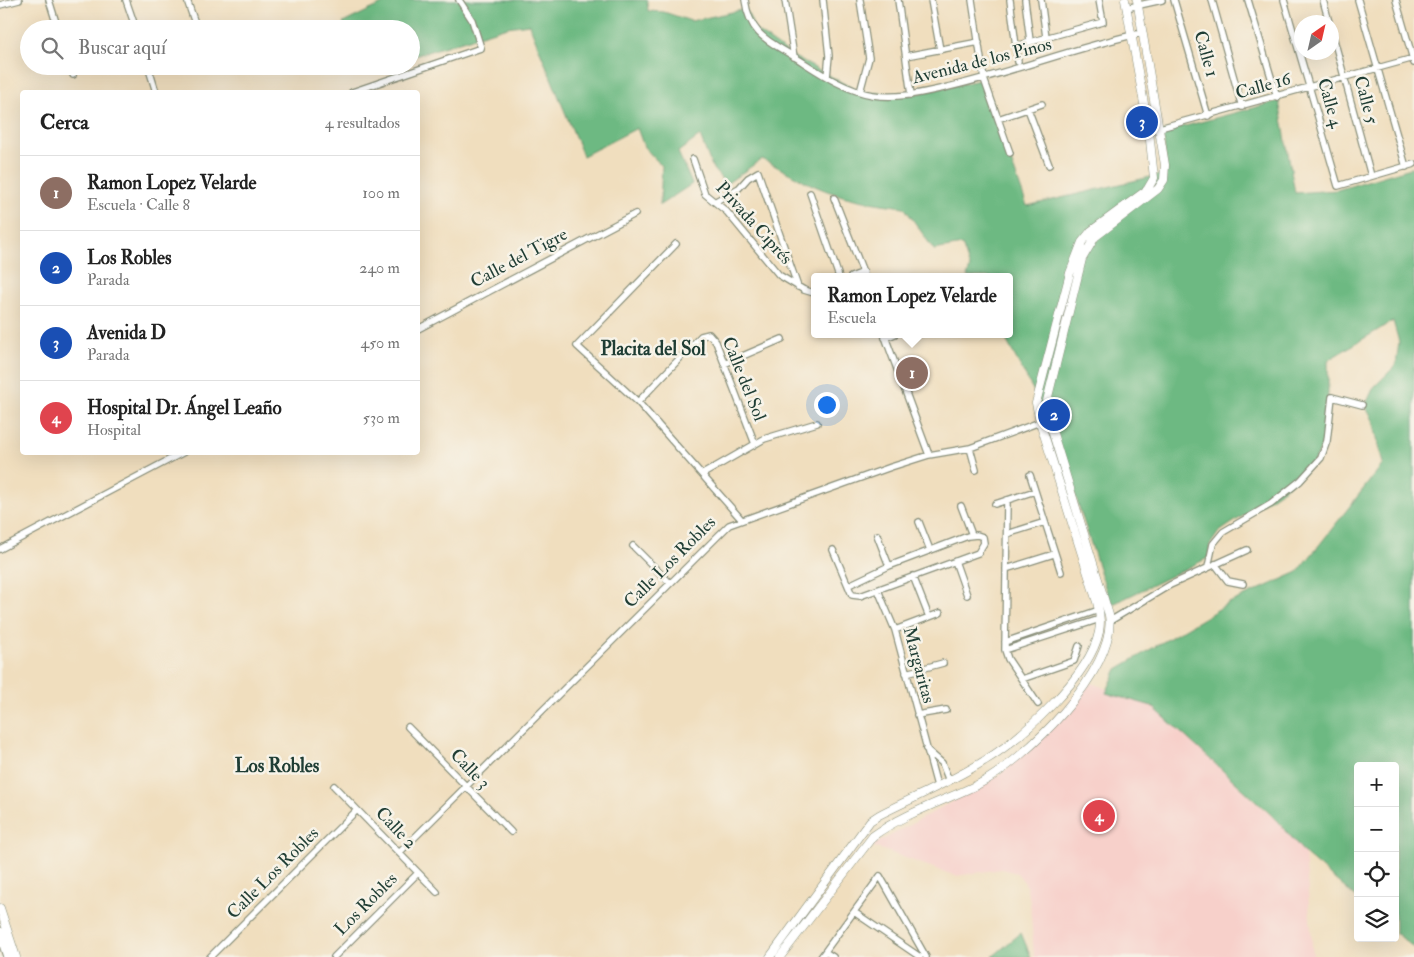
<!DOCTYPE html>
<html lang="es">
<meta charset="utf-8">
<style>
body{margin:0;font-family:"IM FELL Double Pica",serif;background:#f6f6f6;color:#222}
.controls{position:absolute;right:15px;bottom:15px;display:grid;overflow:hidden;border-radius:5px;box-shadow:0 5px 20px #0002}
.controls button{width:45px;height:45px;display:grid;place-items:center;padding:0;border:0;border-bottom:1px solid #e0e0e0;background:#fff;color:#222;font:25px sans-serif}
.compass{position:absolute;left:1294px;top:15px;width:45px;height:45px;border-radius:50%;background:#fff;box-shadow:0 5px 20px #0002;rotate:34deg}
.you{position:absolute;left:826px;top:404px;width:18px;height:18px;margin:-12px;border:4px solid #fff;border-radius:50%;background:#1a73e8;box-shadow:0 0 0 8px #1a73e833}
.badge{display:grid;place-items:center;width:32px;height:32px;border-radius:50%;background:#0f766e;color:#fff;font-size:16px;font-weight:700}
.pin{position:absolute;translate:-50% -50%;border:2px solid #fff;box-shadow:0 1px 5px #0006}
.popup{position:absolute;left:811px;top:273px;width:202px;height:65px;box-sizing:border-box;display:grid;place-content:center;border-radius:5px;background:#fff;filter:drop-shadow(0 1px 4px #0005);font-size:16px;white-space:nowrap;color:#767676}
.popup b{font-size:19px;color:#222}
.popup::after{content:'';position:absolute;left:50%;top:100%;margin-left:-10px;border:10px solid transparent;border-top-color:#fff}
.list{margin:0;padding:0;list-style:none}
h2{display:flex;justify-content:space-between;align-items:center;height:65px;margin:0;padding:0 20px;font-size:21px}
h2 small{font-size:16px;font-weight:400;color:#767676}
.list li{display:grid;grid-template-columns:32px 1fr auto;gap:15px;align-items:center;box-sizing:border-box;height:75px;padding:0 20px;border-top:1px solid #e0e0e0}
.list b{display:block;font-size:19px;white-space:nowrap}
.list p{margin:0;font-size:16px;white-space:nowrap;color:#767676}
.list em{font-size:16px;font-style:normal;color:#767676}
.icon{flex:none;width:28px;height:28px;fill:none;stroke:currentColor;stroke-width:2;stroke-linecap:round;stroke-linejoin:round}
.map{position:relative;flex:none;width:1414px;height:957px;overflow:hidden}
.search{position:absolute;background:#fff;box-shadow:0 5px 20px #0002;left:20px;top:20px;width:400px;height:55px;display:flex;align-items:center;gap:12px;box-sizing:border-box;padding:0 18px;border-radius:28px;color:#767676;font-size:19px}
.panel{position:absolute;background:#fff;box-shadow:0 5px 20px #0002;left:20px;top:90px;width:400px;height:365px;border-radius:5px}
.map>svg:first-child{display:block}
</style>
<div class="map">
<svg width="1414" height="957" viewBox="0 0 1414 957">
<rect width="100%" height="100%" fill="#f7f3e8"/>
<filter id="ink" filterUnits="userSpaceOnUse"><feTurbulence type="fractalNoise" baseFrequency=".02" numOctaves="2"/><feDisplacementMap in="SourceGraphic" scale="10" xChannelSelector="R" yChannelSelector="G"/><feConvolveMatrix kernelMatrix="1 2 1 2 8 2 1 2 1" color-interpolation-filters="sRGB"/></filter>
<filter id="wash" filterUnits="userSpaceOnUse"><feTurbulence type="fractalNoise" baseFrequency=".0096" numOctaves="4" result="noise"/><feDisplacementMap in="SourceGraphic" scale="20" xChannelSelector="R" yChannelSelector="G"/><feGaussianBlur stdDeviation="1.12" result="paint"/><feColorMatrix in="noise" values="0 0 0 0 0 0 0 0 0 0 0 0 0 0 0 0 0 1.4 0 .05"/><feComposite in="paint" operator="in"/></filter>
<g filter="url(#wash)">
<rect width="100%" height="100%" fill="#f0debe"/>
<path fill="#f7d0ca" d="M1089,682l63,24 128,118 25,28 8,105h-279l-4,-56 -5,-18 -8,-10 -16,-4 -45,7 -84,-30 129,-72z"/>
<path fill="#6db982" stroke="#467b5b" d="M390,0h257l1,11 16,1 27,9 55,-12 9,21 39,27 66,35 51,3 73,-16 14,46 29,81 140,-33 -4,-41 116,-31 16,92 42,-3 77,-23v781l-19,-16v-166h-37v133l-52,-44 -28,-34 -126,-115 -46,-13 11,-24 112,-66 69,-31 85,-108 -10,-44 -8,-14 9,-19 22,-22 3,-23 -6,-21 -65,39c0,26 1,55 -5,81 -7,37 -75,69 -105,92l-8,12 -2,13 -97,47 -58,-178 -50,-93h7v-57h-43l3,-9 -8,-23 -28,5 -30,-43c-23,-3 -46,-6 -68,-13 -26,-8 -50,-23 -74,-35l-36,25 -13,-15 -13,-33 -22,16 14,32 -32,21 2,-39 -18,-19 -7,-19 -54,28 -54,-132 -22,3 -96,30v-28h-66l-2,-6z
M1021,933l10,24h-39z"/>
</g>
<g filter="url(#ink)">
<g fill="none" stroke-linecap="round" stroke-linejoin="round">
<g stroke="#888e79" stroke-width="8">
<path id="street" d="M49,0l9,29
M126,0l10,29
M187,0l10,29
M745,0c5,36 24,41 53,59 22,14 48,32 75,36 24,4 48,-2 71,-7 67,-15 131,-41 198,-55
M785,0l9,57
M823,0l6,56 -2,21
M860,0l9,58 -9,34
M898,0l13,95
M931,0l9,50
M972,0l12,79 26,74
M1010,0l6,46 87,-24 -4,-22
M1025,0l5,41
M1041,0l5,37
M1174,0l34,116
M1212,0l30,107
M1248,0l29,97
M1284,0l54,186 76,-22
M1323,0l6,22
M1358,0l48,167
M1396,0l18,63
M0,5l19,-5
M1126,8l36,-8
M1332,32l39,144
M1016,46l2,16
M906,56l73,-14
M70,66l3,9
M148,66l8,26
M352,92l129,-44 -9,-28 -13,-20
M1028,109l21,56
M998,119l44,-15
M1149,131l265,-73
M693,159l12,35 22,18 52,63 25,15 10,3
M810,193l29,84
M834,198l31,79
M716,201l23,-13 9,-10 10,-6 40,115
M676,244l-99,102 61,56 103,117
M851,277l13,-5
M418,329l217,-115
M884,334l45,121
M885,338l10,-4
M724,364l58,-25
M638,402l63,-66 8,-2 7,8 39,102
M970,448l6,22
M703,474l61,-35 53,-16
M1030,475l31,97
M1007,500l-2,150 3,9 30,45
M995,504l40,-13
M961,506l11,29
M919,522l11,28
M1007,534l38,-12
M877,535l12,31
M633,546l37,37
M0,549l184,-97
M833,550l19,45 8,1 118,-43 6,-10 -1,-6 -6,-2 -9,1 -79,30 -40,19
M955,561l12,34
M1215,564l13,17 15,3
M1208,567l5,-23 10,-12 48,-28 29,-23 21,-23 6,-17 5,-44 30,8
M1006,569l48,-15
M913,576l16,41
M878,590l17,40 42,156
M1110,621l60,-36 77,-35
M895,630l45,-17
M1005,642l94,-32
M1005,650l95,-31
M906,673l37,-10
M1022,679l52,-18 5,-15
M917,715l29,-5
M408,727l103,105
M926,749l16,14 7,18
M334,786l103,106
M399,853l330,-328 162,-58 38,-12 41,-7 70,-26
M854,912l66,45
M825,952l8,5
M210,957l147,-147
M334,957l84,-84
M821,957l59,-81 46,81"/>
</g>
<g stroke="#888e79" stroke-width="9">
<path id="secondary" d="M0,908l16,49
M770,957l100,-136 9,-6c35,-18 72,-33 105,-54 38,-23 106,-85 115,-129 2,-11 1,-20 -2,-30l-57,-180 -4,-19 34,-130 12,-31 9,-11 56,-41 7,-12 -5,-47 -24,-131
M780,957l93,-121c32,-23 71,-35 106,-52 45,-23 139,-114 130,-169l-58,-188 -4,-26 35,-142 13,-22 63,-48 6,-9 1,-15 -28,-165"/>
</g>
<g stroke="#888e79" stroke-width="11">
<path id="primary" d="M0,932l8,25"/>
</g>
<use href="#street" stroke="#fff" stroke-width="5.5"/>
<use href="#secondary" stroke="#fff" stroke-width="8"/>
<use href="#primary" stroke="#fff" stroke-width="9"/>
</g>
</g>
<g text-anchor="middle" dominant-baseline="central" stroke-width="5" stroke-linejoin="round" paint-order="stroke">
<g font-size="18" fill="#1f3d34" stroke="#f7f3e8">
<text transform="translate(1206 54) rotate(74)">Calle 1</text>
<text transform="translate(982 61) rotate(-14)">Avenida de los Pinos</text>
<text transform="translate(1263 86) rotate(-16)">Calle 16</text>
<text transform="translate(1366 100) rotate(75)">Calle 5</text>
<text transform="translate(1330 103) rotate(74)">Calle 4</text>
<text transform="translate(754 223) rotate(48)">Privada Ciprés</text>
<text transform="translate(519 258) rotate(-28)">Calle del Tigre</text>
<text transform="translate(744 379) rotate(68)">Calle del Sol</text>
<text transform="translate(670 562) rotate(-45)">Calle Los Robles</text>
<text transform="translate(919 665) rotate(75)">Margaritas</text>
<text transform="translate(470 769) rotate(46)">Calle 3</text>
<text transform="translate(396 828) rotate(46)">Calle 2</text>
<text transform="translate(273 873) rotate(-45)">Calle Los Robles</text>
<text transform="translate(366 904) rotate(-45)">Los Robles</text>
</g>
<g font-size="19" font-weight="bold" fill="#1f3d34" stroke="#f7f3e8">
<text x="653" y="349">Placita del Sol</text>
<text x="277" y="766">Los Robles</text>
</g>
</g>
</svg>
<div class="controls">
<button>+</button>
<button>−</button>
<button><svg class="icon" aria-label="locate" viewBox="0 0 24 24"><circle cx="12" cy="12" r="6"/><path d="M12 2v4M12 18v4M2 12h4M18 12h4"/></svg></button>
<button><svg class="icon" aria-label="layers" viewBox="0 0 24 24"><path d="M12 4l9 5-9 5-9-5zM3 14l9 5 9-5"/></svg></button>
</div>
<svg class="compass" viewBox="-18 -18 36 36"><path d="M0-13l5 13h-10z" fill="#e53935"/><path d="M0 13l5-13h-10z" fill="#767676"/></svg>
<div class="you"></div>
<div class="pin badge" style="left:912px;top:373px;background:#8d6e63">1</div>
<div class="popup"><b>Ramon Lopez Velarde</b>Escuela</div>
<div class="pin badge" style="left:1054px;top:415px;background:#1a4fb4">2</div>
<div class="pin badge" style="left:1142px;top:122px;background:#1a4fb4">3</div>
<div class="pin badge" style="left:1099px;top:816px;background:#e0444e">4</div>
<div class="search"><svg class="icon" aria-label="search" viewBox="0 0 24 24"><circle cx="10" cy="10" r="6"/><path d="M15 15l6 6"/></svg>Buscar aquí</div>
<section class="panel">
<h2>Cerca<small>4 resultados</small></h2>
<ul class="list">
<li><span class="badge" style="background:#8d6e63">1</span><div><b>Ramon Lopez Velarde</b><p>Escuela · Calle 8</p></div><em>100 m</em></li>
<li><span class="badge" style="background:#1a4fb4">2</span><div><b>Los Robles</b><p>Parada</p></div><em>240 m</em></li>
<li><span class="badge" style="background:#1a4fb4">3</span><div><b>Avenida D</b><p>Parada</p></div><em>450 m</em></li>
<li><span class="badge" style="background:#e0444e">4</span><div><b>Hospital Dr. Ángel Leaño</b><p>Hospital</p></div><em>530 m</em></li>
</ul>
</section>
</div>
